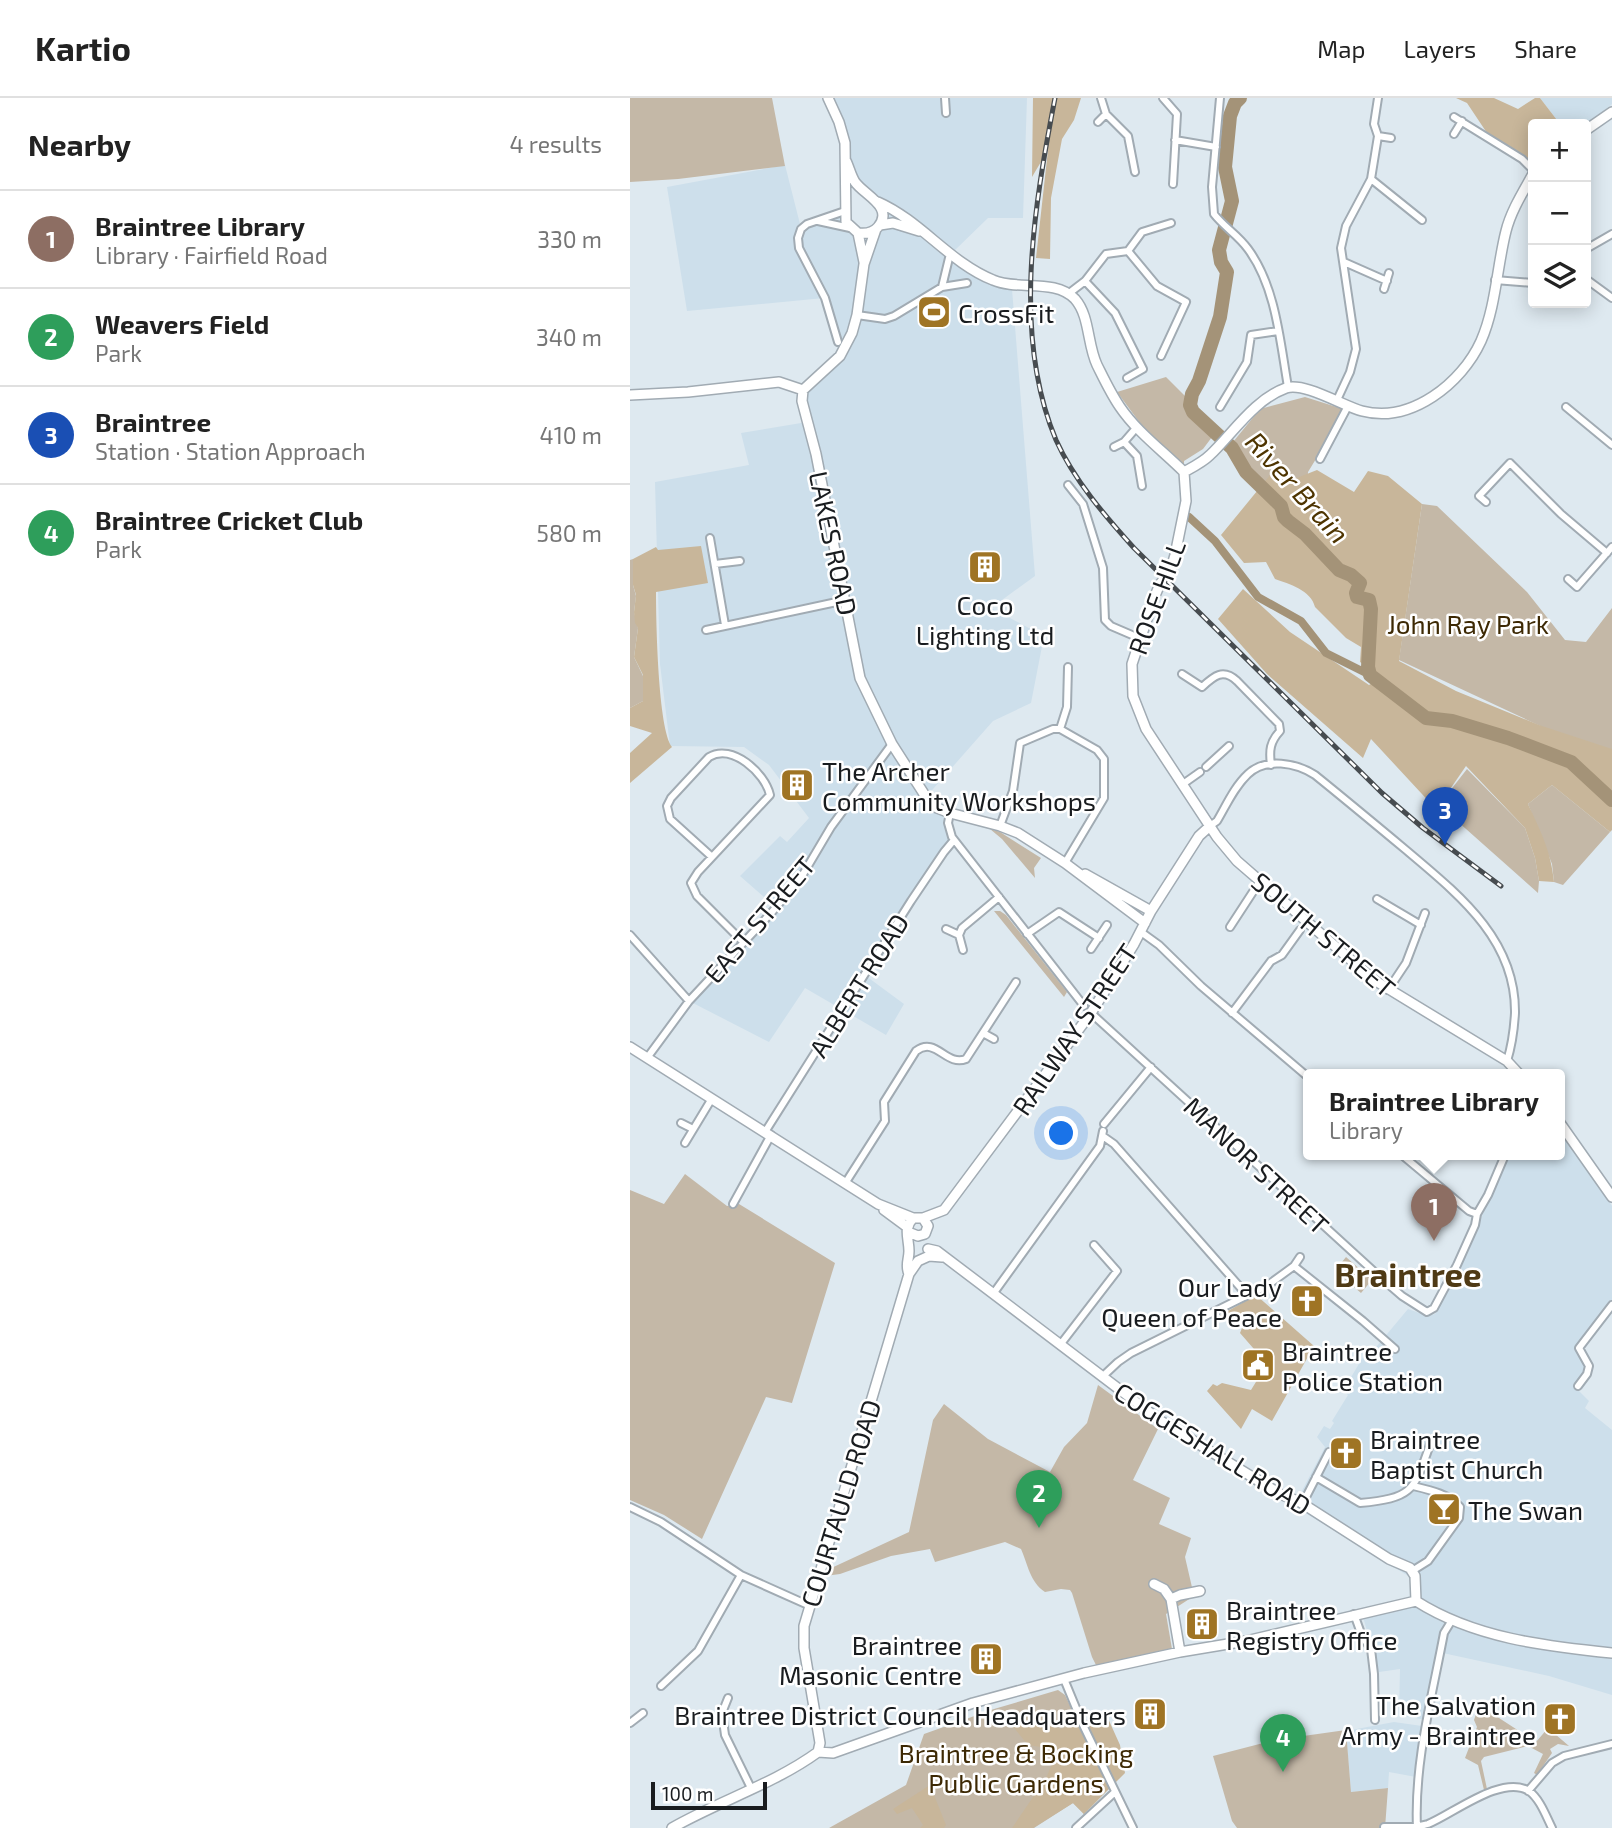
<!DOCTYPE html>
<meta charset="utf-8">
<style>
body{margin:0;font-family:"Exo 2",sans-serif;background:#f6f6f6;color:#222}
.controls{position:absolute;right:21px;top:21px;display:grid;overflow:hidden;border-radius:7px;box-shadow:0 4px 18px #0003}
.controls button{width:63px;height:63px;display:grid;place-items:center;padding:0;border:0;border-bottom:2px solid #e0e0e0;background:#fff;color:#222;font:35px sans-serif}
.scale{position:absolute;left:21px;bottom:18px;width:116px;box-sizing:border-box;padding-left:7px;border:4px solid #191c1f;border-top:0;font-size:19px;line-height:24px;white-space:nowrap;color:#191c1f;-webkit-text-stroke:5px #fff;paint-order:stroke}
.you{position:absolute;left:432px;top:1036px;width:24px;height:24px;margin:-18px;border:5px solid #fff;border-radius:50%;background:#1a73e8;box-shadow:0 0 0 10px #1a73e833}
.badge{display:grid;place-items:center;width:46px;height:46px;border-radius:50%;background:#0f766e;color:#fff;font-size:23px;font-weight:700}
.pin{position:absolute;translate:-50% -58px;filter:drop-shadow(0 2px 4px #0008)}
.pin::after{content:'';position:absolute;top:37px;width:24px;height:21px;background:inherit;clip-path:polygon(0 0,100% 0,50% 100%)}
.popup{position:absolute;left:673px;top:971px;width:262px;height:91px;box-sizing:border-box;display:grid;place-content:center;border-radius:7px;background:#fff;filter:drop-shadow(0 2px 5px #0005);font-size:23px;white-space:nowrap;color:#767676}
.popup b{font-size:26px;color:#222}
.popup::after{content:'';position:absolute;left:50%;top:100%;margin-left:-14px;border:14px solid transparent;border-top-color:#fff}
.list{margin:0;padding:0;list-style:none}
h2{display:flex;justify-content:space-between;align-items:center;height:91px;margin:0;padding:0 28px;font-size:30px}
h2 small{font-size:23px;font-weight:400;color:#767676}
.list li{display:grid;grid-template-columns:46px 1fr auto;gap:21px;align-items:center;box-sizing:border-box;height:98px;padding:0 28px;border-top:2px solid #e0e0e0}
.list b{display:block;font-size:26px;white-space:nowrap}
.list p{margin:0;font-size:23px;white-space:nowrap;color:#767676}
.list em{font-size:23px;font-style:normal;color:#767676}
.icon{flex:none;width:38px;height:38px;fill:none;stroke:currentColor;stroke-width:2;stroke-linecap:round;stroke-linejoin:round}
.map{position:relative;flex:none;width:982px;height:1730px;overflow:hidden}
header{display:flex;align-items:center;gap:42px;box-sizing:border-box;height:98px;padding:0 35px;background:#fff;border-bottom:2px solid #e0e0e0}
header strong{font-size:33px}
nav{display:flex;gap:38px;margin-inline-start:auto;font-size:24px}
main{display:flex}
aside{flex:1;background:#fff}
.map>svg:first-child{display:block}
</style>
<header>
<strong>Kartio</strong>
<nav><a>Map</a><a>Layers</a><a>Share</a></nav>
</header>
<main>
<aside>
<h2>Nearby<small>4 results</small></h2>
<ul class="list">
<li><span class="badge" style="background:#8d6e63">1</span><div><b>Braintree Library</b><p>Library · Fairfield Road</p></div><em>330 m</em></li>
<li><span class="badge" style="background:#2e9e5b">2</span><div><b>Weavers Field</b><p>Park</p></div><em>340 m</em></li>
<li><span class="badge" style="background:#1a4fb4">3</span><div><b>Braintree</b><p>Station · Station Approach</p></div><em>410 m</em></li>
<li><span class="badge" style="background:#2e9e5b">4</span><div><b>Braintree Cricket Club</b><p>Park</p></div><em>580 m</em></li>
</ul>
</aside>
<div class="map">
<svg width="982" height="1730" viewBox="0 0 982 1730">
<rect width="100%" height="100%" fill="#dee9f0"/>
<path fill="#cddfeb" d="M198,0h199l-4,120h-35l-36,35 60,36 23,287 -44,32 53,28 -13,67 -38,18 -67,76 24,16 -2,10 6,17 -88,136 38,28 -18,31 -81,-47 -36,54 -80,-41 84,-96 -33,-29 40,-40 7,6 22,-24 -40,-53 -25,-18 -74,-1 -10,-82 -5,-182 94,-17 -8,-32 66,-11 -4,-32 37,-34 -16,-58 -137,13 -20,-124 118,-22 16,63 44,-17 5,17 21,4 11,-21 -12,-15 -24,-35z
M910,0h72v6l-26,21 -26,-1z
M930,1035l12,13 40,60v96l-33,42 6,27 -10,16 14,14 -4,7 27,22v265l-63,-19 -111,-24 -12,68 -27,-5 1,-46 -21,3 -16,-55 53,-11 2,-14 -8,-15 -116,-71 31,-59 -8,-10 7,-11 6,3 4,-6 -2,-2 16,-26 -5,-4 24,-41 5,2 36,-43 20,7 7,-2 15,-26 59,-133h51z
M764,1624l28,4 -6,51 -27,-5 -1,16 -37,4 -5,-61z"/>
<path fill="#c4b8a7" d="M0,0h142l13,68 -107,13 -48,3z
M536,279l24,24 1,16 21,20 -9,12 -19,12v11l-44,-49 -23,-31z
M675,299l38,12 -10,22 -25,41 -1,17 -21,15 -29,-25 -24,-37 27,-33z
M792,406l15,2 90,86 38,48 21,2 26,-34v170l-31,-33 -182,-85z
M3,461v26l3,11 -2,16 4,16 -4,29 9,19v25l-13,7v-148z
M837,671l58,59 10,30 4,23 -1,12 -99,-88z
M922,687l58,47 -47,53 -9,-3 -2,-18 -24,-60z
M360,731l10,3 41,26 -7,10 1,10 -33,-39z
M364,813h6l6,4 61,77 -3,5z
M55,1076l42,32 12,-2 96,59 -43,140 -26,-6 -64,142 -38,-24 -34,-15v-310l34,14z
M716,1159l26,23 -11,13 -20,-17 3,-3 -6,-6z
M468,1287l60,44 -25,51 37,18 -11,26 32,14 -6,19 9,39 -28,18 6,35 -74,20 -6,-12 -20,-64 -2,-3 -9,-1 -16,3c-15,-10 -17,-27 -24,-43l-16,-7 -70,20 -5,-13 -39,7 -51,18 -15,2 2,-6 82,-38 24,-112 11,-16 44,35 62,33 14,-25 23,-24z
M428,1592l7,5 44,93 -25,26 -11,-11 -39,25h-205l77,-43 18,-51 70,-25z
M849,1607l57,37 12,-14 21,18 -11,-2 -8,5 2,4 -15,22 -3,-2 9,-19 -15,-8 -44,11 -3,4 6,28 -3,1 -6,-25 -13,-7 12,-31 -3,-7z
M716,1632l5,62 37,-4 -3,40h-148l-5,-7 -19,-65 62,-16z"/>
<path fill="#c8b69a" d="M403,0h48l-7,22 -12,19 -11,59 -1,61 -14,-1 12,-108 -16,27z
M826,0h38l24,11 17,-11h5l20,26h-27v38l-44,-26 -22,-33z
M646,370l8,15 33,-13 37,22 14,-21 20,5 34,28 -23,157 57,30 83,34 73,24v81l-2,2 -58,-47 -24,19c13,28 23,47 26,78l-15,-1 -4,-23 -10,-30 -59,-62 -22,32 -10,9 -63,-68 -8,19 -96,-84 -49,-55 25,-30 47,43 79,53 14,-8 -23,-15 1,-15 -15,-9 -31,-31c-4,-17 -26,-23 -40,-28l-9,-17 -22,1 -23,-28z
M71,448l7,37 -52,9c0,28 2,137 16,155l-42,36v-30l22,-20 -22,-7v-18l13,-7v-26l-9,-18 4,-29 -3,-5 -1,-11 2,-17 -3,-10v-26l23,-12 2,3z
M626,1197l58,51 -42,75 -20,-12 -11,20 -34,-38 6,-7 4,2 5,-3 29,7 16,-26 -27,-31 4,-10 -8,-9 -17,6 -5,-1z
M476,1616l14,31 5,28 -41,41 -11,-11 -40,25h-21l34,-50 6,-14 -5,-16 -19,-3 -22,-27 55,11z
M300,1687l16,40 -2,3h-24l3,-3 -11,-17 -15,6 -4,-5z"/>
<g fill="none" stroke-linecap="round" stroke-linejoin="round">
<path stroke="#a49378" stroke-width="8" d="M559,419l26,24 43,56 43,24 25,32 44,22"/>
<path stroke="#a49378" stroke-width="14" d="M610,0l-5,5 -5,13 -5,51 7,34 -13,49 2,12 6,10 -7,45 -21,64 -7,13 -2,11 3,7 39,36 14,24 35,34 3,11 4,4 17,13 34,36 12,5 9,8 -4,10 1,4 12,3 2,9 -3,58 2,8 56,43 26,3 56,17 63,24 41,38"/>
<g stroke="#a1abb3" stroke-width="10">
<path id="street" d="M315,0l1,15
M471,0l5,16 22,22 7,36
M533,0l14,16 -4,70
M590,0l-8,89 2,27c10,13 24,21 34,35 28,38 32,92 40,138
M824,19l68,42 11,11
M468,24l8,-8
M824,36l8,-13
M748,38l13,2
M545,42l41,7
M741,81l51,41
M188,123l32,7
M956,151l26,-15
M498,153l29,35 29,16 -25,54
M714,164l43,19
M956,181l26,19
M865,182l38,3
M455,183l30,32 28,56 -16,9
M312,189l7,-29
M754,191l5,-16
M438,196l17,-13 21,-27 22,-3 14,-19 29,-9
M227,217l28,4 9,-3 48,-29 25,-4
M208,244l-13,-44 -26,-50 -1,-10 3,-9 6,-5 38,-13
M707,302l13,-28 6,-23 -15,-101 5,-22 25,-47 7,-43 -4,-12 4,-26
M590,309l27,-45 4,-27 27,-4
M936,309l46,38
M507,329l-13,15 13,14 5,30
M484,349l10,-5
M690,361l28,-53
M438,387l15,19 20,64 2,52 6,6 28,12
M856,404l-7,-6 31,-33 51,51 46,39
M80,440l15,87
M85,466l25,-3
M938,481l9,8 35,-40
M76,532l140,-30
M552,576l20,13c12,-11 21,-19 35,-6l42,43 1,7c-10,11 -11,19 -9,34
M430,631l7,-22 1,-40
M576,669l23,-21
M553,686l17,-12
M320,715l-2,10 4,14 132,169
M370,728l13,-35 7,-48 33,-14h7l37,21 7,9v39l-39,65
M580,728l7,-5c9,-15 17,-34 31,-47 18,-17 48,-11 67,1 31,25 61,50 91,75 52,44 110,89 109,163 -1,17 -3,32 -8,48
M82,759l-42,-38 -3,-13 4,-8 38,-41c23,-14 56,16 61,38l-72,77 -7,11 6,13 46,46
M747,801l44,26
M600,829l30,-46
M316,831l13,6
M511,834l18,13 42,41 107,91
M397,836l32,-22 40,26
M0,837l59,66
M461,851l16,-24
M333,852l-4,-15 3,-7 37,-31
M758,892l18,-27 19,-50
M461,915l289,264 22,19 25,16 7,-4 23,-43 18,-40 2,-11 11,-19 17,-40
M602,915l39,-52 11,-6 18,-25
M353,935l11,6
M17,960l42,-57 83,-89 30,-36 29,-49 61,-83
M51,1025l12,6
M474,1026l47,-57
M135,1034l146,-231 33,-49 10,-12
M474,1039l10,7 133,151
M55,1045l26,-43
M772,1057l67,56 8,3
M216,1084l39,-61 -1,-19 32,-51c20,-15 30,16 50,8l50,-77
M103,1106l38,-69
M664,1168l69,55 32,28
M363,1196l107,-148 3,-15
M430,1247l57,-74 -23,-26
M472,1279l16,-15 13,-9 137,-68 26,-19 6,-9
M948,1288l9,-12 2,-8 -10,-18 33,-43
M686,1379l44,26c57,-5 54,-15 72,-64
M670,1404l5,-3 24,-47
M0,1409l31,15 80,53 67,30
M782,1473l16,-10 31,-43 1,-11c-11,-13 -30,-17 -47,-21
M724,1516l8,22 9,13 3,25 1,46
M434,1581l19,46 50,103
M31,1588l37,-35 43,-76
M98,1600l-6,15 3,22 26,53
M0,1625l13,-10
M898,1693l24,-28 12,-7 48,-12
M754,1729c14,0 31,1 44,-3 25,-10 74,-50 101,-33 11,8 17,25 23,37
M446,1730l39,-36
M787,1730c-3,-65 15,-131 27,-195l8,-13"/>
</g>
<g stroke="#a1abb3" stroke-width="12">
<path id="secondary" d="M198,0l11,24 6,21 1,79 12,11c8,1 15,0 20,-6 17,-20 -14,-32 -23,-45 -4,-6 -6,-15 -9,-21
M956,32l26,-18
M248,104c43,19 72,61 115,78 25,11 62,-2 82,19 15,17 12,45 22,66 7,14 14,29 23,42 17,25 43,44 64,65
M250,127l13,-2 26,8
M246,131l-12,35 -7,51 -5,18 -12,23 -37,34 -1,11 14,53 44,224 32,66 34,53 11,11 13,5 50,13 18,7 47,30 80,60
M228,135l6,29
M0,297l58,-3 91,-10 24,8
M554,374l2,29 -11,54 -5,17 -10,12 -6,14 -22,66 1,32 13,33 71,108 20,24 137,119 133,81 13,14
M554,374c9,-5 19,-10 26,-17 23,-22 45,-56 76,-67 19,-6 57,18 76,23 49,13 100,-28 119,-70 15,-34 16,-75 25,-110 5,-20 17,-39 27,-57
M455,776l66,37
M0,949l248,157 35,14h10l21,-8 147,-197 43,-69 17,-33 48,-75 11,-10
M930,1025l52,74
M254,1112l23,17
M278,1134l10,4 7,-2 3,-8 -5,-8
M298,1151l9,2 224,170 119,73 20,8 89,57 21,9 5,8 1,25
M288,1163l11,-5 13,1
M279,1176c-4,-9 0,-14 0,-23 0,-12 -6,-23 4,-33
M524,1486l10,5 7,10 9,53
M541,1501l9,-4 20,-4
M786,1503c58,37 128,45 196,52
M188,1654l15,1 140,-50 111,-30 96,-21 66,-11 170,-40
M188,1654l2,-9 -16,-95v-22l105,-352 9,-13
M42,1730c47,-27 102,-44 146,-76"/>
</g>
<use href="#street" stroke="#fff" stroke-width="6"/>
<use href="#secondary" stroke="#fff" stroke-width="9"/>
<g stroke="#474c50" stroke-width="5">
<path id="rail" d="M425,0c-21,109 -43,237 1,342 18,40 49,76 78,108l248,245 41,35 78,58"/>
</g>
<use href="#rail" stroke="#fff" stroke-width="2.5" stroke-dasharray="8" stroke-linecap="butt"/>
</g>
<defs>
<g id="stadium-square" transform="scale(1.75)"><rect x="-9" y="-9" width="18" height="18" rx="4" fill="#9f7424" stroke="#fff"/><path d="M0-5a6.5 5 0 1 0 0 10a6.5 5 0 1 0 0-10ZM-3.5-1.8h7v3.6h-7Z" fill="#fff"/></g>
<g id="building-square" transform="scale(1.75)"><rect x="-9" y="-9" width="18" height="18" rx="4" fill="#9f7424" stroke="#fff"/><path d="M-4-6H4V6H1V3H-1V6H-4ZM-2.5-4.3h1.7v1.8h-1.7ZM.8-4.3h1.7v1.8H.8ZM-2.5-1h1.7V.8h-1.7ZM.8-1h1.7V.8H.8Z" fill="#fff"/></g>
<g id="church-square" transform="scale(1.75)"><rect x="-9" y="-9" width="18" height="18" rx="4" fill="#9f7424" stroke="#fff"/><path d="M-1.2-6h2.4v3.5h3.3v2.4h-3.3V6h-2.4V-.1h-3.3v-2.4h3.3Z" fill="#fff"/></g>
<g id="civic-square" transform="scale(1.75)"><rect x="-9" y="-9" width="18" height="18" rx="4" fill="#9f7424" stroke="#fff"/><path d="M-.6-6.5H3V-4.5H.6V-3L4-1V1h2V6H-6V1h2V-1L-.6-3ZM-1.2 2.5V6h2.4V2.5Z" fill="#fff"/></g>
<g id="bar-square" transform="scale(1.75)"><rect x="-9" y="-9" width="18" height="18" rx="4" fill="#9f7424" stroke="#fff"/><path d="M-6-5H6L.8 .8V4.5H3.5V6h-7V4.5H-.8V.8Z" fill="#fff"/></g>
</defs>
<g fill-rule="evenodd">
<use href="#stadium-square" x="304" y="214"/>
<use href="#building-square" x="355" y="469"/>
<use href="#building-square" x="167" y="687"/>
<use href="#church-square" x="677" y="1203"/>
<use href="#civic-square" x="628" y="1267"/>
<use href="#church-square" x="716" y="1355"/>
<use href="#bar-square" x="814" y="1411"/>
<use href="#building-square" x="572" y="1526"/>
<use href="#building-square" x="356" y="1561"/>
<use href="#building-square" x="520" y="1616"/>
<use href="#church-square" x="930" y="1621"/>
</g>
<g text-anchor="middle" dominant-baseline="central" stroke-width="5" stroke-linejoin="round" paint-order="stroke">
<g font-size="26" fill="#191c1f" stroke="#fff" text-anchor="start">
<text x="328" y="214">CrossFit</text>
<text x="355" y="506" text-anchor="middle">Coco<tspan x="355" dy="30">Lighting Ltd</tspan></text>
<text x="192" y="672">The Archer<tspan x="192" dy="30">Community Workshops</tspan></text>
<text x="652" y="1188" text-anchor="end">Our Lady<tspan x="652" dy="30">Queen of Peace</tspan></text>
<text x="652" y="1252">Braintree<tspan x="652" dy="30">Police Station</tspan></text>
<text x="740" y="1340">Braintree<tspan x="740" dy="30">Baptist Church</tspan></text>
<text x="838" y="1411">The Swan</text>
<text x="596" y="1511">Braintree<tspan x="596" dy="30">Registry Office</tspan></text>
<text x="332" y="1546" text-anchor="end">Braintree<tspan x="332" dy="30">Masonic Centre</tspan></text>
<text x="906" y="1606" text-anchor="end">The Salvation<tspan x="906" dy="30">Army - Braintree</tspan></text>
<text x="496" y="1616" text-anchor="end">Braintree District Council Headquaters</text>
</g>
<g font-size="26" fill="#191c1f" stroke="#fff">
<text transform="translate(204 445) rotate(78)">LAKES ROAD</text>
<text transform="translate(526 499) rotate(-70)">ROSE HILL</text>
<text transform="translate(129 821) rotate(-50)">EAST STREET</text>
<text transform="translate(694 836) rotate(40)">SOUTH STREET</text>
<text transform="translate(228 887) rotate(-58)">ALBERT ROAD</text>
<text transform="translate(444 931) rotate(-56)">RAILWAY STREET</text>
<text transform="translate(627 1067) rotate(43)">MANOR STREET</text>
<text transform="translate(583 1350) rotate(32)">COGGESHALL ROAD</text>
<text transform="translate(210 1405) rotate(-73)">COURTAULD ROAD</text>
</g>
<g font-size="26" fill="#3d2904" stroke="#fff">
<text x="838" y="525">John Ray Park</text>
<text x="386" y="1654">Braintree &amp; Bocking<tspan x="386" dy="30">Public Gardens</tspan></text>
</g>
<g font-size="28" font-style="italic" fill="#4e3400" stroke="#fff">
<text transform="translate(668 389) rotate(48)">River Brain</text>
</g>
<g font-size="33" font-weight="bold" fill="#4f3a15" stroke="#fff">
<text x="778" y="1176">Braintree</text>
</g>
</g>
</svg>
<div class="controls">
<button>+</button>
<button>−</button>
<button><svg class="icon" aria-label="layers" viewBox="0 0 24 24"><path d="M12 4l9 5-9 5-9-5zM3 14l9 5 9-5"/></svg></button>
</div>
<div class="scale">100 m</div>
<div class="you"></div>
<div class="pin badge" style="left:804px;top:1143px;background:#8d6e63">1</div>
<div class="popup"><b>Braintree Library</b>Library</div>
<div class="pin badge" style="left:409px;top:1430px;background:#2e9e5b">2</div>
<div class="pin badge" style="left:815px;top:747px;background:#1a4fb4">3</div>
<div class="pin badge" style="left:653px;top:1674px;background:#2e9e5b">4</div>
</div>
</main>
